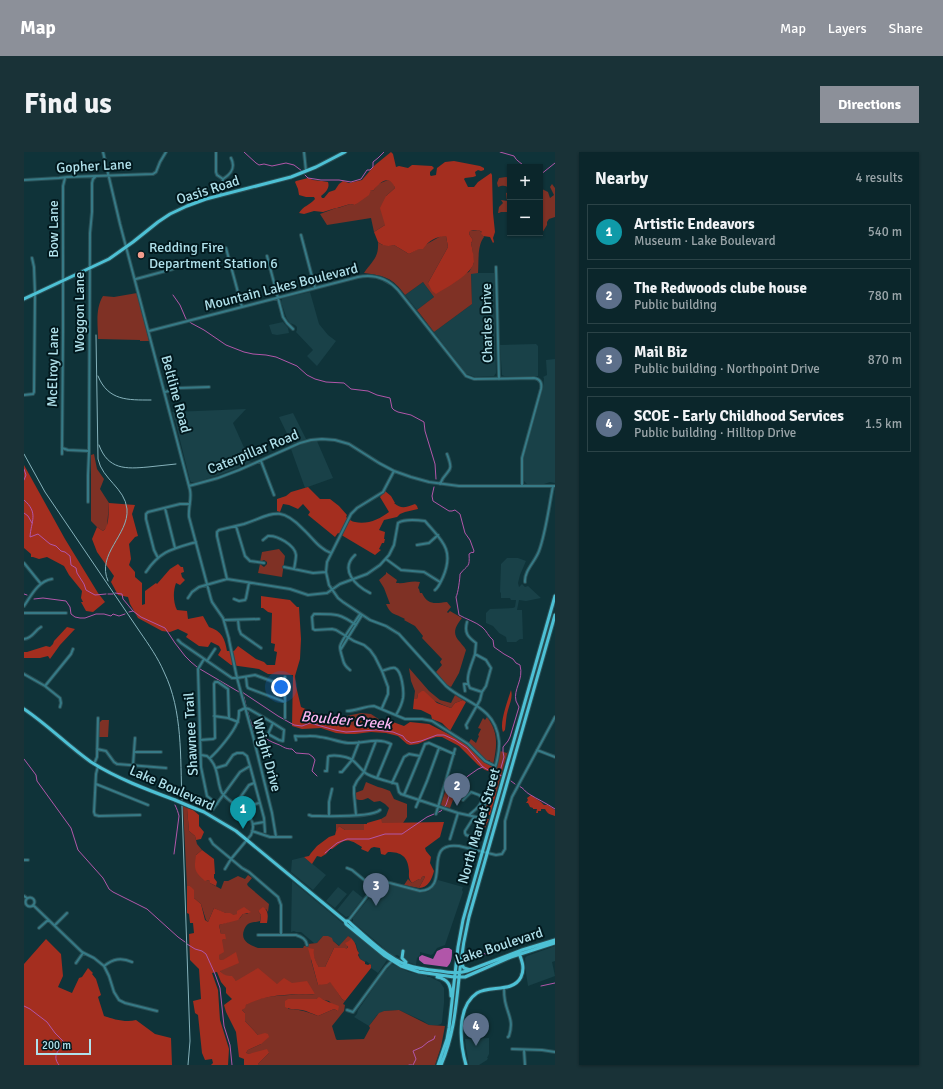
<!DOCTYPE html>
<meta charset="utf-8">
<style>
body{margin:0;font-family:Signika,sans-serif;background:#193237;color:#f1f3f6}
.controls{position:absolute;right:12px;top:12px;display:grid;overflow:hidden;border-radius:0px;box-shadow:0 1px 3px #0004}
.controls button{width:36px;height:36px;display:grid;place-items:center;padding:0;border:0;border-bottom:1px solid #2b4347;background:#0b262b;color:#f1f3f6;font:20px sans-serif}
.scale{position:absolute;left:12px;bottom:10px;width:55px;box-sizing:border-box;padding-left:4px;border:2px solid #b0e1eb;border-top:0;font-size:11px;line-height:14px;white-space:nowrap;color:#b0e1eb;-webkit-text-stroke:3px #02191e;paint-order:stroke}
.you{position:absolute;left:257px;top:535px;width:14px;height:14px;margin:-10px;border:3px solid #fff;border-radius:50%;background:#1a73e8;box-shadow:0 0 0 6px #1a73e833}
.badge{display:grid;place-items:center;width:26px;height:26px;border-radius:50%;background:#8c9099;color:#fff;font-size:13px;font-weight:700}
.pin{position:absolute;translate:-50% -33px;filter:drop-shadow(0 1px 2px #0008)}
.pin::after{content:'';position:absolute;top:21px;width:14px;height:12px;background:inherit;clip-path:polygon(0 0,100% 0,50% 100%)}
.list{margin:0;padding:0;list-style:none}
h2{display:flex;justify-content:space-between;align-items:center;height:52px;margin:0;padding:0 16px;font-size:17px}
h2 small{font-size:13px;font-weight:400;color:#9aa5a9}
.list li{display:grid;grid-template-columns:26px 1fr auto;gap:12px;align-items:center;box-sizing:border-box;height:56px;margin:0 8px 8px;padding:0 8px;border:1px solid #2b4347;border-radius:0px}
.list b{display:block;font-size:15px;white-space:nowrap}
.list p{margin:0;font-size:13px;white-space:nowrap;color:#9aa5a9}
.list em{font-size:13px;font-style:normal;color:#9aa5a9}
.map{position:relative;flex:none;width:531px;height:913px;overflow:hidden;border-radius:0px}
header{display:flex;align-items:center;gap:24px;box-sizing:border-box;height:56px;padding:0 20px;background:#8c9099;color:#fff}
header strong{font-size:19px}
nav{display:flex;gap:22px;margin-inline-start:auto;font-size:14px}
.intro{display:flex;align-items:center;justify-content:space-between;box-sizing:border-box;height:96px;padding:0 24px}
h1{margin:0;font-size:28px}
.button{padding:10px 18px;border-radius:0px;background:#8c9099;color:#fff;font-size:14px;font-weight:700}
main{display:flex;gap:24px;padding:0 24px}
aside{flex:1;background:#0b262b;border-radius:0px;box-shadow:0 1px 3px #0004}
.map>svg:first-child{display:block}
</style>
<header>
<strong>Map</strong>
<nav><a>Map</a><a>Layers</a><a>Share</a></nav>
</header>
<div class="intro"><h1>Find us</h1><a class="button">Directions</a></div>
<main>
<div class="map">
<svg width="531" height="913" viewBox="0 0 531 913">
<rect width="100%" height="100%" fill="#0f3339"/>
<path fill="#194148" d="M447,121h23l2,100 -2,3 -19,1 -8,-3 -33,-42 38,-28z
M399,130l11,15 -17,13 -12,-15z
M286,140l9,32 9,11 8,6 -19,25 -10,-10 6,-6 -17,-18 1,-2v-3l-2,-2 -5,-2 -3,-4 -6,-17 1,-3 2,-1z
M259,170l5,6 1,5 -12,2 -5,-1 -3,-9z
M512,192l2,2v30h-34l-2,-1 -2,-30z
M531,207v124l-5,-1 -6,2h-17l-3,-3v-23l19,-69 1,-11 -1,-1 4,-2 -1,-15z
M222,257l-13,14 18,40 -32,12 -23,7h-5l-1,-2 -15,-60h-1l-2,-8z
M269,261l13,26 -14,5 -13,-27z
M293,289l16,37 -28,10 -14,-39 14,-6z
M483,406h11l8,3 -6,14 -2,8 1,4 3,-3 3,3 3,-1 13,12 -15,3 -7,-1 -2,10h5l1,29h-3l-4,3h-9l-1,-5 -7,-4 -6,-7 -7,-3v-10l4,-4 23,-1 2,-1 1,-7h-5l-1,-2h-9v-5l-1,-1 1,-28z
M280,705l22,18 -13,15 -22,-18 1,-12z
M414,728l25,7 -1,3 1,2 -18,53 -8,3 -4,6 -2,1 -11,-3v3l-3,3 -1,7 -11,-4 -2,-3 -6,-3 -3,1 -2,-1 -39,-33v-4l24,-30 4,-4h5l35,9 6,-1 5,-3z
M268,729l95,79 -9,13 -7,-5v-3l-5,-4 -1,1 -5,-3 -4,-15 -8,-8 -8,10 -14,-10h-3l-6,7h-3l-13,-11h-5l-2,-1 -3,1z
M314,735l9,7 -12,14 -9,-7z
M329,738l10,8 -14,18 -3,1 -9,-7z
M531,794v15l-3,1 3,14 -27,10 -2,-13 -1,-15 2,-2z
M368,812l17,8 18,4v1h3l10,5 4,6v15l-2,19 -1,2 -3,1h-9l-6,-4 -24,-11 -15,1 -7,4 -8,11 -15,-9 3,-3 1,-4 25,-36z
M465,886v16l-2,4h1l-1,2 -8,5h-10l-3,-17 -1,-9z"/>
<path fill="#7f3125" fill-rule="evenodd" d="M482,25l4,1v34h-9l-2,1h-1l1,-6 4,-4 -2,-3 6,1 -1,-8 3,-1 1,-3c-4,-4 -7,-4 -12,-2l-1,-4 2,-5z
M364,28l5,2 2,6 -9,8 -1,29 -11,7 -3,-14 -44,7 -7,-11 16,-6h2l12,-4 5,1 16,-15h1l1,1 5,-7z
M528,32l3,4v29l-6,2 -2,3v3l-5,8h-2v-4l2,-2 -2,-3v-36l8,4 2,6 4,-3 -4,-8z
M454,78l4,2 2,5c-7,9 -5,24 -6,36l-7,1 1,30 -38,28 -17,-22 17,-13 -11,-15 -18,13c-13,-18 -20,-19 -41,-22 8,-12 15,-15 14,-31 4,4 10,4 16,3l15,9 32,-18h5l2,11 -20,36 41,-11 5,-9 -2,-15 -1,-5 2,-3 -4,-6 1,-3z
M113,141l12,48h-9v-1l-42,-1c0,-14 -3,-30 5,-43l11,1z
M70,302l3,15 7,10 -4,10 9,14 -2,24 -4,4 -6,-4 -6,-6v-66z
M255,397l6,7 -3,21 -24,-4 2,-9 4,3 3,-3v-2l-3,-2 -4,2 2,-10z
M362,420l11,8 -1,3h1c8,1 15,-3 23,-1l-2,6 1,1 1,4h2c6,13 14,10 25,9l4,5 -4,5 1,1 2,-2 12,7c-6,8 -11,15 -2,24 2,3 4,4 6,8l-7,23 -8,14 -4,-2 -11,-13 6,-7 -2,-3 2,-3 -1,-1 -19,-20 1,-2 -8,-10 -11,-6 1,-1c-10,-6 -14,-3 -19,-15h4l-6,-16 -5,-8 7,-6z
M385,516l20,23 11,9 11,3 4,-8 8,5 -8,3 -4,5c-11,-4 -21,-10 -33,-14l-1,5h-3l1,-8 -4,-10z
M337,561l10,1 9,6 -10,8 -16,-2 -22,-7z
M463,565c12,16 10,29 6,48l-4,-3 1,-2 -4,1 -18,-17 3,-5 5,4 3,-7 -1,-1 3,-6 -3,-1 5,-10 2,2z
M78,568h7l-1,17h-9v-14z
M476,599l7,2 1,-2 -12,43 -7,1z
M342,630l12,5 4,1 8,3 4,8 13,5v13l-4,6h-22v-4l5,-3 3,-8 -4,-4 -5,-3 -6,1 -6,-4c-5,2 -7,3 -12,1l-1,-6 8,-3z
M421,640l12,5 -4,3 -3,8 -8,-2 -1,-2z
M159,654l4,2 2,23 6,5 2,8 5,6 -6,5 11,25 3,1v2l11,6 3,-8h4l10,-5 7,3 3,-4 4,3 -5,6 1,2 21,18 -1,8 -2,-3 -8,2 3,4 -1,6c-3,1 -7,1 -10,2 -3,1 -5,4 -6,7 -4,11 6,15 14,18h45l1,-2 4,-1v-1l9,-1 6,-7h5l4,2 1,3 6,5 9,-10 3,2 -5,12 -2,-2h-10l-9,19h-6c-4,-5 -6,-12 -6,-18l-2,11 7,25 12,-4 12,18 3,2 -2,3 2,1 -1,6 -12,15 4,13 1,1 27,-1 6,-11 -1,-2 10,-13 5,-2 15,-1 30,15 16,1 -4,21 -6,18h-177v-1l11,-11 -23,1v-1l2,-3 13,-6 -3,-9 -13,-14v-8l-3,-3c1,-2 2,-4 4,-5 11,-11 53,-10 69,-11l-23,-11 -15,1 -41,-3 -14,-7 -2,-3 2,-11 -3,-1v-4l3,-15 3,-1 -4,-5 -2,-9 21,-7 3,-4h4l3,-2c-4,1 -12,3 -16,3 -7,-1 -14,-4 -20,-7l-6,14 -2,-2 -5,-16 -7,-6 -4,-12h-3zM295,846l5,2 5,1 9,10 -4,-2 -16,7c-10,-4 -19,-7 -30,-7v-10h28z
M312,672h28v6h-19l-6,-4 -1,4 -2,1z
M400,724l1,1 -6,11 -15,-3 4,-6 4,4 7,-4h2l1,-2z"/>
<path fill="#a42e1f" d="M367,0l2,2 3,13 3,-1 9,2 4,-3h2l18,1 2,2 -4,4v3l1,1 5,-1 1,-7 8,-6 9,-1 26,5 4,2v2l-3,1 -3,-1 -3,2 1,4 -3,1 -8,1 -1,1 4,8h6l4,-5 13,-9 1,2 1,38 2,19 -2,6 1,4 -1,1 -3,-6 -7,-1v-1l-2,-1 1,-2c-4,-3 -8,-2 -12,-1l-1,3 4,6 -2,3c1,5 3,13 3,19 -1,11 -28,26 -38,32l-4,-3 -4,-8 20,-36 -2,-11c-9,0 -18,5 -23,13h-4l-10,5 -15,-9c-6,2 -11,1 -16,-3l-4,-10 11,-7 -5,-17 6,-12 9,-8c-6,-15 -16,-5 -22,3l-1,-1h-1l-2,5 -14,10 -5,-1 -13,4h-1l-13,4 -9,-1 -10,3 -5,-1c4,-7 11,-8 16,-14l-1,-2h-8l-7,-2 -1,-6 -3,-7 1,-1 12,-3 5,2 9,1 6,1c2,6 -2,10 -7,14l1,2h2l5,-6 6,-2 4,-6 4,-3 6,2 13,-3 13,-15z
M0,313l41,74 33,54 7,9 -12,10 -7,-1 -5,-9h2l-2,-4 1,-7 -13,-16 -5,-9 -17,-9 -8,2 -6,-2h-2v-3l-7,-6z
M284,335l12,12h10l9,7 8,9 -1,2c3,2 6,5 9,5 12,3 25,-3 34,-10l-9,-15 5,-6 6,5 4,7h-1c8,7 12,4 21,1l2,2 1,3 -13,3 -5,2 -3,3 -13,3 -5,10 6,2 -1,7h1l-1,4h-2l-3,6 2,1 -6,5 -37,-22 -3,4 -27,-22 2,-3 -7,-8 -5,5 -9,-4 -6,-1 -3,8 -3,-1v-12l9,-3 5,-4z
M85,351l26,2 -3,9 6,22 -3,1 -6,7 2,15 -2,6 6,7v5l7,6v22l3,-1v-13l11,-8 1,1 13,-15 8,-5 3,3h2l1,5 -3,1 1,4 3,3 -5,5 -4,-2c-3,8 -3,19 1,27l10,1 1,8 15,-3 6,11c13,4 16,12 18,24h7l4,-5 18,13 8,3 3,3h8l2,-13 -3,-1 1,-7 -4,-1 1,-30 -4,-1 -5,-4h-2v-12l29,4 7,7h2l2,32 -1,20 -5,17 1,10 5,21c23,10 45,19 69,21l10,-8 9,5 4,-3 11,4 6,-4 19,2 27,14 12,7 16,17 9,4 -2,6 -6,-2 -7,-5 -19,-19 -17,-9h-6l-9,3 -9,4 -8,1 -3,-1 -9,-8 -12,-3 -15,-1 -16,2h-9l-10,-1 -15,-5 -19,1 -10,-3 1,-51 -25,-1 -9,-5 -28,-4 -13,-10 3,-5 -2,-4 -8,-4 -3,5 -9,-1 -13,-9 2,-3 -10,-5 -8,3 -8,-1 -24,-13 -8,-14 -2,-7 -10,-2 -7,-13 3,-6 -17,-24 -5,-13 5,-12 6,4c7,-5 5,-19 6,-28z
M43,475l8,2 -15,16 -10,14 -2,-3 -8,2h-16v-6h3l19,-6 4,1 3,-3 1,-3z
M487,538c2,7 -1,13 -3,20 -2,6 -2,13 -3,20l-2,2c-4,-9 5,-32 8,-42z
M398,539h2l13,12 14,5 4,-5 8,-3 3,2 -16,29 -8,-8 -10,-4 -1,-4 -10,-5 -8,-1 1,-10h3l1,-5z
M470,641l2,1 -6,21h-2l-1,4h2l-4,9 -5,-1 9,-32z
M507,643l10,7 3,3h4l7,5v6c-6,-2 -7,-2 -10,-7h-4v2h-3v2h-2l1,-4h-4v-1l-3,-1 -2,-4h-2l2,-3 -1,-2z
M163,656l6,2 6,5v11l5,6 -3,7 -5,1 -1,-4 -6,-5z
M357,667l1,4 62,-1 -4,15 -15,11 1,3 5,6 -1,6 4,8c-2,8 -6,17 -15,17l6,-11 -1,-1 -2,1 -1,2h-2l-7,4c-4,-5 -3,-7 -3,-12 -1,-15 -8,-19 -21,-19l-3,3 -4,-1 -1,-6 -6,-1 -3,1 -3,4 -7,-3 1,-2c-15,-10 -17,-8 -30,2h-2l-4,5 -5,3 -4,-1 -5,8 -8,-7 5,-1 2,-3 6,-7 12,-9 6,-2 1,-4 1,-1 2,-4 6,4h19v-6h3v-1z
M178,698l12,9 1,15h-1v4l3,4 -1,4 -6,-3v-2l-3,-1 -2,1c-11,-10 -11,-11 -9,-26z
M163,734h3l4,4v8l7,6 4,16 3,2 6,-14 12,5h4l4,2 3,-1v-3l7,-4 7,5 -2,1 -6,1 -5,6 -19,5 2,9h4l1,5 -4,1 2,12 -5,3v4l4,1 13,-8 3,11 -19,8c3,4 7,5 12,5l4,5 22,-13 19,16 7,-6 8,5 15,-2 8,13c-23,1 -48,-1 -69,11l-1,3 -3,2 3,3v8l13,14 7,-2 3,1 1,3 -8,7 -13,6 -2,3 2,1 19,-5 2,4 -11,11v1h-14v-6l-5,-2 -3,-25 -10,-20 -2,-7 8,-6 -6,-6v-5l-5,-6 -4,-10 -5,1 6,17 2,30 9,29 -1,16h-17l2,-2 -1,-4 -7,1 -3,-7 -4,-38 -3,-2 -2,-12 8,-2 -2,-30 -9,-9 -1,-26 5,-1 -1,-10h-3l-1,-9 -2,-1z
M239,755c6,4 5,10 4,16h-7l1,-8 -3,-4z
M327,786c7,7 4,10 8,15l-1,2 2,4 5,3v2l3,1 2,-1 1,1v3l-26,33 -3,-2 -12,-17 -3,2 -9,1 -10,-37 6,1c-1,6 1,12 5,18h6l9,-19h11l1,1 2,-2 -3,-4 4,-2z
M22,787l15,15 2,22 -5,11 14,6 7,-15 3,-1 6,-9 5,5 -1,1 4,5 5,16 -3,2 6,19c9,3 22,7 32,4l19,14 16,4 1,27h-148v-101z
M295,845c6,4 13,6 20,9l-1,5 -4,-2 -16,7c-5,-2 -11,-5 -16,-6 -6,-1 -12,0 -17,-3v-6l3,-2h28z"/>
<path fill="#b156a9" d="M420,796h5l3,2c0,6 0,13 -5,17l-23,-3 -5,-4v-3l3,-2 11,4 4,-8z"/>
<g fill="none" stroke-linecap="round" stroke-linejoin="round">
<path stroke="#b156a9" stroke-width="1" d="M220,0l12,11 3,2 5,-1 8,2 14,-3 8,2 8,6
M476,0l14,4c2,5 8,7 11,11
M281,23l3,3 13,2h18l12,2 10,-3 6,-9h3l3,-3v-5l5,-4 6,-6
M516,23l15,-12
M149,143l7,10 6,14 5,4 13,7 22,15 18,7 9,2 13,1 10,2 21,9 10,9 8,4 11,3 18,1 7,6 17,2 9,4 13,3 2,10 2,2 4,2 13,3 13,7 1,9 10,33 1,15
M0,317l2,6 -2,5
M410,335l-2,9 1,5 16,10h3l3,-1 5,4 5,19 5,7 4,11 -1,2 -1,-1 -3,2c1,14 -1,10 -9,20 0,4 -2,20 -4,23l3,18c7,4 17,7 23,12 5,4 6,9 11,13l1,7 10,7 9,5 3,4 4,2c4,15 -7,24 -4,36 1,2 2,4 3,6l-9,30 -2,4 -5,6v5l1,5 -5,18
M0,348c15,13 7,21 6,37l8,-3 12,10 6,2 5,5 4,1 5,4 1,9 5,3 1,5 7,11 2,6 9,5 11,-1
M0,361l4,3 4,7
M91,441l7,1 1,5 10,12
M0,442l3,1
M84,442h5
M10,447l9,-1 23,3 4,6 1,7 4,3 5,1h5l11,-4h8l7,2 2,-2 6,2 6,-2
M105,460l4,-1 8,6 24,11 10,15 10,13 6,6 6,5
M176,517l39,23
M218,540l36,24 16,9 8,1 8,-3 25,7 11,2 30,-2 17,2 10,4 3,4 5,3 10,-2 16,-6h7l11,5 12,8 16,19 7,4
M220,545l2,9
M223,558c2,4 2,9 4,12 5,11 15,18 26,22 6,2 7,5 15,5l4,4 13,1 4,3 2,3 -3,11 5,5
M227,572l2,8
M0,607l12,16 1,6 34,47 7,22 25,28 5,9 1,2 4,3 34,17 31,28 7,5
M473,622l5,2
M487,629l4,3
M495,634c5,2 6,6 10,8 8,5 17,9 26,15
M301,701l12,-10 10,-4h22l16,-5h17l25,-17 14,-6 5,-6 4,-12 18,-17 10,-7 5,-2
M150,702l5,-38c-1,-4 -2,-7 -4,-11
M163,792l8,5 7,2 4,3 9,20 5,14 4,38 6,19 2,20
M449,800l13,2 21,-6
M517,834l14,-3
M0,854l6,3 17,13 8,11 9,9c-4,8 -13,13 -5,23
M385,913h3
M389,913l3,-6 -3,-8 9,-4 6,-5 6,-3 1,-3"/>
<g stroke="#294f55" stroke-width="4">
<path id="minor" d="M79,0l17,72 70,266c2,9 -2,18 -1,27l22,82 1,3 11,16 6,21
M192,0v20l1,3 6,4 -3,17
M280,0l2,19
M199,27c8,-5 13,-11 8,-21
M0,28l35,-2 8,-1 86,-3 3,-2 4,-10 6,-10
M277,83l14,53
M202,96l16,59
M243,104l16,61 4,6 6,6
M472,115l3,112
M112,127l37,-10
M125,179l209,-54c15,-3 29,1 40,13l68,86 8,3 60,-1c7,1 8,6 7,11l-19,69v28
M141,240l14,-4 30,-1
M0,243l9,-1 1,-2 1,-98 -1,-27 -2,-9
M38,296l6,2 21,1
M38,302l1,-121v-147l2,-8
M237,309l13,34
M370,319l-11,21 -26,16 -6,6 -24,48 -1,10 3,13 9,13 5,4 27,18 16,6 13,8 47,52c12,11 29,16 41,28 7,7 11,17 12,27 1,13 -4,27 -8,40 -6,23 -11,46 -21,67
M416,332c7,-17 15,-9 7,-30
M165,334l29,-8 21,-8 61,-27 11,-3 11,-1 13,1 14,4 30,19 15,8 17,6 18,5 30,4h96
M64,350v-27l1,-23 1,-219 2,-21v-29l1,-4 3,-3
M141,356l10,40
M212,374l9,30 5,5 14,2
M239,388l5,-4c9,-1 27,9 28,19 0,4 -1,9 -2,14
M393,393l12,-2 9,-8
M331,403c-16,15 1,31 15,38
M134,406l-4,-8 -8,-31v-5l2,-2 32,-8h10
M362,407l15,11 23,2 16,10
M0,411l17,21
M260,415l29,6 13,-1
M122,420c14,-21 26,-23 50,-30
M203,427l-10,-43v-4l2,-2c8,-2 17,-4 25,-6 27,-9 35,-20 59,5 9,8 16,20 28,24
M501,430c-1,-11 10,-20 14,-31 7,-19 10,-45 14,-65
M164,446l4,-6 7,-5 28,-8 63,10 18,6 19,-2 13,-9 27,-10 13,-9 9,-10 5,-10 4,-22c6,-4 19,-3 27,-2 16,19 30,28 18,56 -2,4 -4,10 -8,13
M210,447l5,2 6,-1 1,-2 3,-15
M0,454c7,-10 14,-25 28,-27
M0,461h42
M200,468l35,-1
M214,468l1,9 2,5 20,14
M443,470c-3,11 1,15 9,21l-1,11 11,6 5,8 -5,18 -4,6 -2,8 -14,25 1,3
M332,473c-17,-12 -21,-11 -42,-11l-2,3 1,12 2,1 17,-1 4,1 18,11 10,4 6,5 5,7 7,14 6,16v7l-6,14
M0,487c9,-1 10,-8 17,-12
M154,488l3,3 51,35h5l18,-3 30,11
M205,488l8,38 17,62 18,73 4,24
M317,497l21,-34
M451,502c-3,10 -11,25 -5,34l12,4
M180,507l-6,10 3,98 6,29 10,8
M183,509l8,-12
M326,518c-4,-3 -6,-5 -7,-10 -1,-4 -3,-9 -3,-13 0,-6 16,-26 20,-33
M358,519c4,-1 9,-4 13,-3 7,3 9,23 8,30 -1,6 -4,12 -7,17
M0,522l21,12 15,12 1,5 -1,4
M222,525l1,9 1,2 37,14
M261,525v41
M21,534l26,-32 2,-5
M441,539l-1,-7h4
M323,559c9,0 18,-5 27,-5l31,13h17l10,2 36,23 17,17 10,5
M190,564l14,2 10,4
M249,571l11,7 -1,11 -4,-1 -11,-6z
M176,588l13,-1 2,-1 -1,-54 1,-2h3l10,7 1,29
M272,588l-1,-4c9,1 17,-1 25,1 10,1 18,5 28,6 14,1 29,-6 43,1l-14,34
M73,597l9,2 8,11 3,2 49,4
M513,598l18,7
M110,600h27
M177,603l6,1c9,7 10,18 12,28 1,3 1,6 3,9 10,14 39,21 29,42l-20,24 -6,10
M186,606c8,-7 23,-25 27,-35 2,-4 2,-8 2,-12l6,-3 4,1 24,14
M70,612l3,-7 1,-39
M109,613l2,-27
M74,614l-2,8 -2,38 1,3 4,1 41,-1
M192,616l10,-3 7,-10 4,-2h6l4,3 3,10 14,52 1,14
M301,619h2l1,-14 1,-1c6,-1 16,0 22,3 6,4 10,11 16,15 10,5 20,7 30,10l2,8 2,2 57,19 23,5
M316,620h2l10,-12 7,-18
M368,631l12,-26 5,-3 11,2
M72,632l52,21
M380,643l21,-51 4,-1 25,11
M439,648l8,-8 8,3 3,3c0,7 -7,12 -13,17
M211,653l14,-20 5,-2
M392,655l11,-26 12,-33
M189,657l27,-37 10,-6
M222,661l6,-8 7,-2
M412,662l19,-65
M285,663l3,1c13,0 60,2 68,-6
M332,663l-2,-21v-7l3,-6 7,-9 12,-31
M305,664v-14l3,-13
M229,672l11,-2
M228,679l18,6h21
M448,685l-6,-2 -1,-2v-2l9,-14
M186,687l3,5 29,24 7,4 29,25 3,8v30
M426,687l8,-26
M0,708h4
M323,716l5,2 22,18
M0,744l3,2
M1.5 750a4.5 4.5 0 1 1 9 0a4.5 4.5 0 1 1-9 0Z
M9,753l49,47 12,6 10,8 5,10 5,16 5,8 6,3 32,8
M324,769l27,-35 5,-4h6l34,9c33,-2 0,-50 39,-45l37,9 6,-1 3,-5v-28l7,-24 43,-80
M31,773l12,-12
M15,776l9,-8
M234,783h38c6,2 10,4 11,10
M52,811l7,-10
M80,814c9,-7 17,-9 28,-4
M480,836c0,4 0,8 1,13 3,15 9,19 4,35l-1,1
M323,858l6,2 33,-45 7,-7
M488,897l30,1 13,2
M500,898l1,15"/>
</g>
<g stroke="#294f55" stroke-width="5">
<path id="major" d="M0,147l85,-40 24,-17 25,-20 12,-8 17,-8 19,-7 85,-22 25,-10 29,-15
M0,557c24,16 44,37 67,53 25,16 57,28 84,38
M165,654l15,6 32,19 109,90h3c17,15 38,36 59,44 10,4 22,5 33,6 10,2 18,3 27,0l55,-21 33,-10
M321,769l1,3 39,32 16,10 18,6 35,5h11l46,-20 44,-14
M379,799l-1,7 4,4
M437,811l3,5 6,2
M413,825c11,2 14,8 14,19
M414,913l9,-26 2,-11 9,-81 5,-27 92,-324
M417,913c14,-33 15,-61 19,-96 2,-18 5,-35 9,-52l86,-302
M442,913c-6,-21 -10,-58 11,-72 13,-8 36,0 44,-16 4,-9 1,-16 -2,-24"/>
</g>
<use href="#minor" stroke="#367a86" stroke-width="2"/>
<use href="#major" stroke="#4dc1d5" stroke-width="3"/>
<path stroke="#85b2bb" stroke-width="1" d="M72,183l2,124c4,20 27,29 29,50 2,26 -31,45 -19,72
M74,224c10,25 30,24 53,24
M75,293c9,25 27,24 49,22 9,-1 19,-2 28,-3
M0,302l21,38 95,140c9,13 18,26 24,40 19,39 16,85 18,128
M158,654l8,235 -2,24"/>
<g stroke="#294f55" stroke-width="5" stroke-linecap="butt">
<path id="major-bridge" d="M151,648l14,6"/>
</g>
<use href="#major-bridge" stroke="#4dc1d5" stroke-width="3"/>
</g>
<circle fill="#f49d8d" stroke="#02191e" stroke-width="1.5" cx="117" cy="103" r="4"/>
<g text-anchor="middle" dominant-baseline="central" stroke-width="4" stroke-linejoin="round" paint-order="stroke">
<g font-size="14" fill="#b0e1eb" stroke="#02191e">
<text transform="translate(70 14) rotate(-3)">Gopher Lane</text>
<text transform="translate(184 38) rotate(-18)">Oasis Road</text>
<text transform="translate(29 77) rotate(-90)">Bow Lane</text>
<text transform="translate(257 135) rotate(-14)">Mountain Lakes Boulevard</text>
<text transform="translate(55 160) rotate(-90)">Woggon Lane</text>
<text transform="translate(463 171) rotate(-91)">Charles Drive</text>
<text transform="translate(29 215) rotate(-89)">McElroy Lane</text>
<text transform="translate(152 242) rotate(75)">Beltline Road</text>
<text transform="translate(229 300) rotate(-22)">Caterpillar Road</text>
<text transform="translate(167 582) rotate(-93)">Shawnee Trail</text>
<text transform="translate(243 603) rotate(75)">Wright Drive</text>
<text transform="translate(148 636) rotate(24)">Lake Boulevard</text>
<text transform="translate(455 674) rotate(-74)">North Market Street</text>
<text transform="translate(475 794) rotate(-18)">Lake Boulevard</text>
</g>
<g font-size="14" fill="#b0e1eb" stroke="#02191e" text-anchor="start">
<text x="125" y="95">Redding Fire<tspan x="125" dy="16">Department Station 6</tspan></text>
</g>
<g font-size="15" font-style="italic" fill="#fcb6f3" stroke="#02191e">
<text transform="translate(322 568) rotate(5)">Boulder Creek</text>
</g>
</g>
</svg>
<div class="controls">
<button>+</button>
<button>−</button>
</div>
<div class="scale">200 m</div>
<div class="you"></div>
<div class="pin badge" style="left:219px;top:677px;background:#0f9aa8">1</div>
<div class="pin badge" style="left:433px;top:654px;background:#5c6f8a">2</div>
<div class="pin badge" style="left:352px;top:754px;background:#5c6f8a">3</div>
<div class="pin badge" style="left:452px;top:894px;background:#5c6f8a">4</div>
</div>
<aside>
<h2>Nearby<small>4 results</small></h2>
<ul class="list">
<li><span class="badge" style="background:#0f9aa8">1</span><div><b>Artistic Endeavors</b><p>Museum · Lake Boulevard</p></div><em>540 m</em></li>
<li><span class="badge" style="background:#5c6f8a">2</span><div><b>The Redwoods clube house</b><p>Public building</p></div><em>780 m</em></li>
<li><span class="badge" style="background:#5c6f8a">3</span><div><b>Mail Biz</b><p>Public building · Northpoint Drive</p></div><em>870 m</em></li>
<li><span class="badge" style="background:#5c6f8a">4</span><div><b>SCOE - Early Childhood Services</b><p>Public building · Hilltop Drive</p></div><em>1.5 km</em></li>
</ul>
</aside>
</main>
